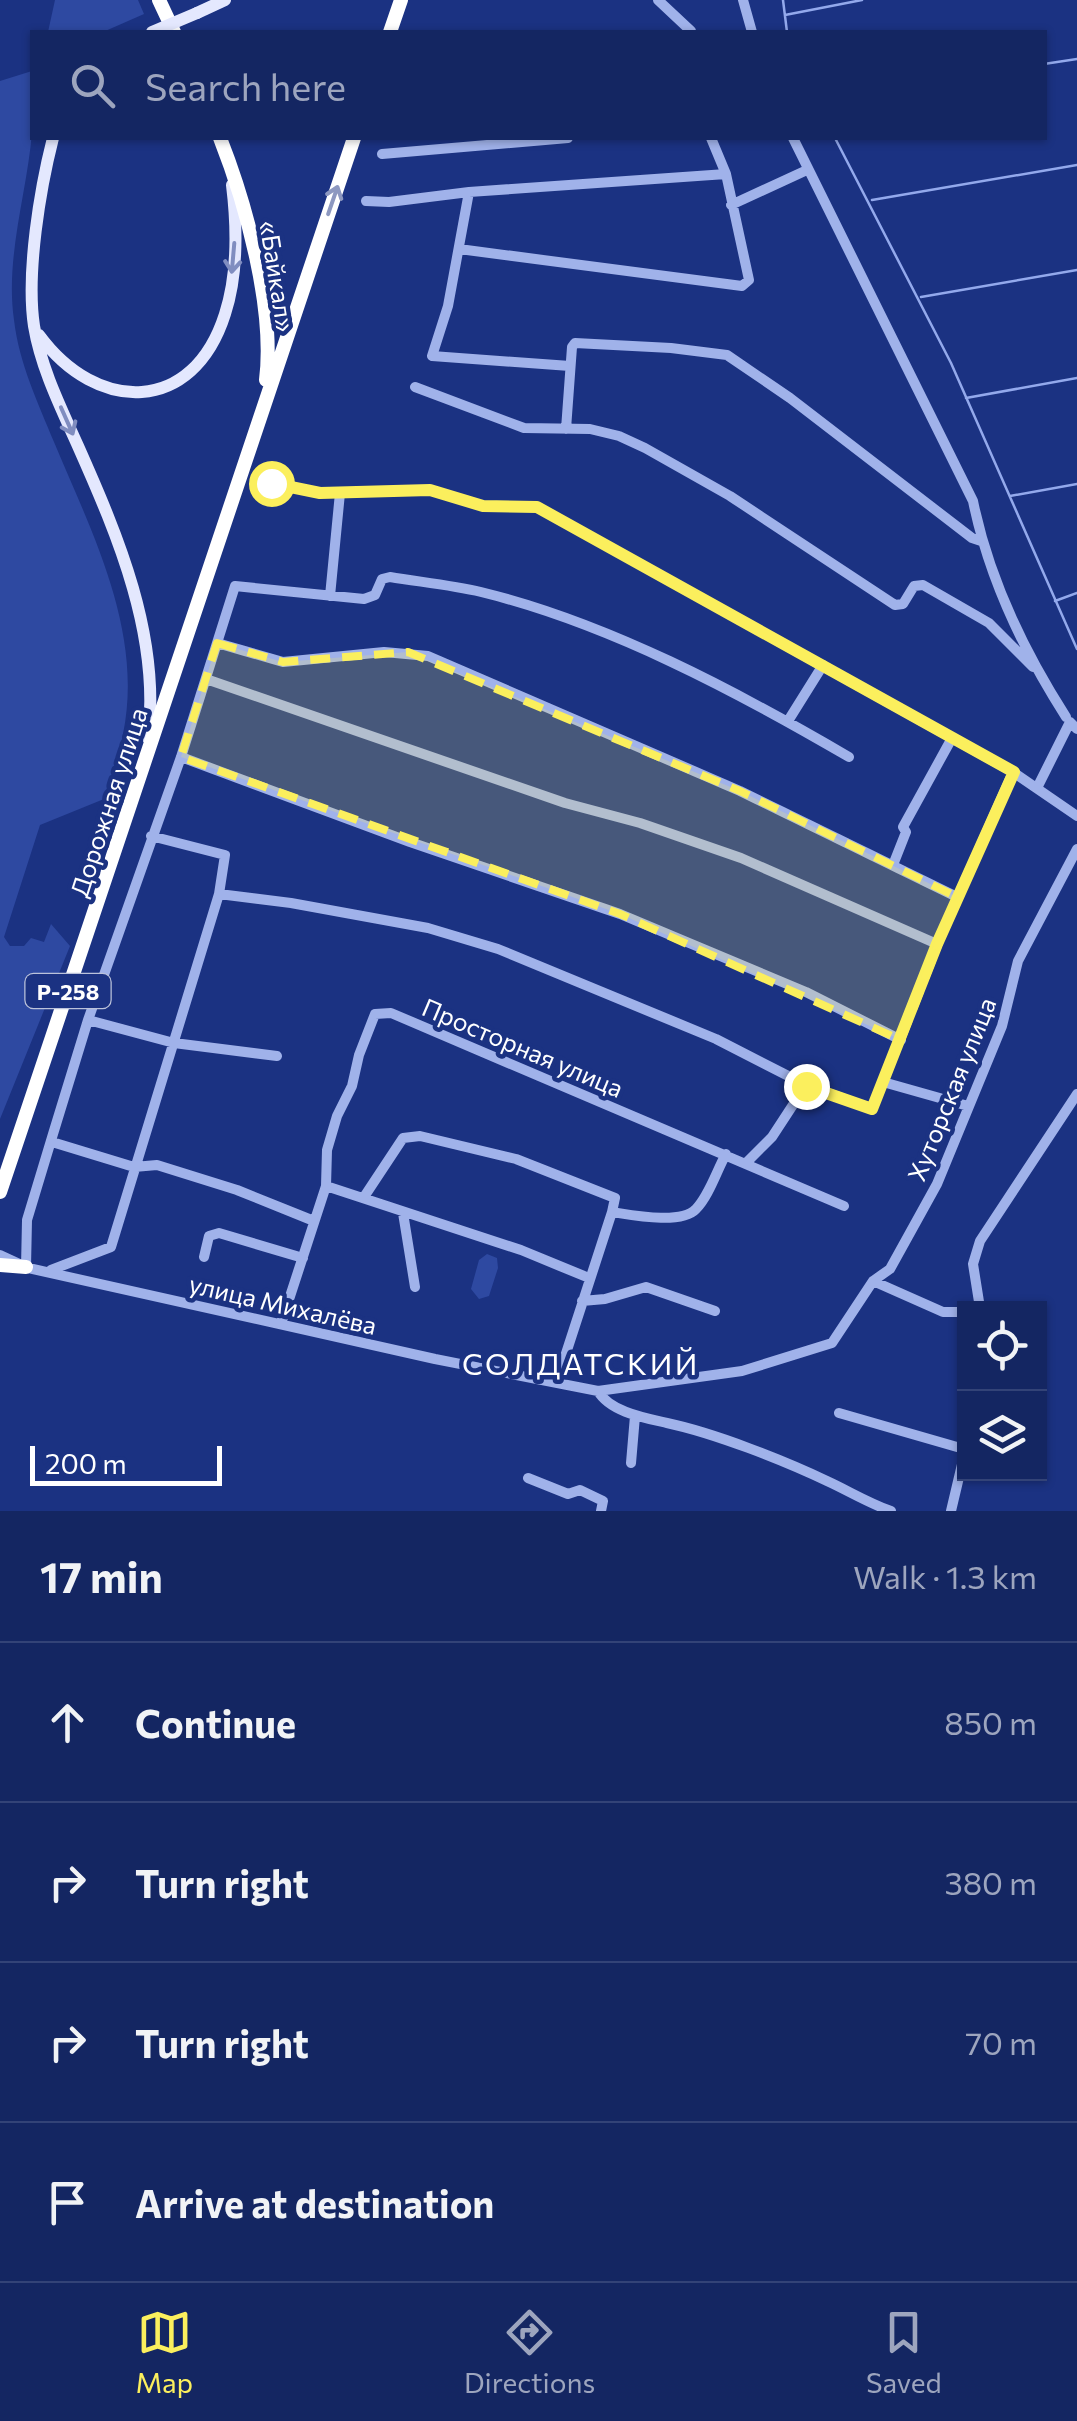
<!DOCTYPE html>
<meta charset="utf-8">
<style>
body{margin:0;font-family:Commissioner,sans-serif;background:#21326b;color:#f1f3f6}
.controls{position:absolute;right:30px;bottom:30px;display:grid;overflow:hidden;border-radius:0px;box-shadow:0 2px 8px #0004}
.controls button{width:90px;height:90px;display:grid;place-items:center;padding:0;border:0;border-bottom:2px solid #334377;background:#142662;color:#f1f3f6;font:50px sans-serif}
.scale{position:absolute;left:30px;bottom:25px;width:192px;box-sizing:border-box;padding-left:10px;border:5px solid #fff;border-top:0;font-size:28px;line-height:35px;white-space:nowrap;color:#fff;-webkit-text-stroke:8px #1b3282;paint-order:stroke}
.stop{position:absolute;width:30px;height:30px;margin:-22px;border:8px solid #fbef5d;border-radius:50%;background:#fff}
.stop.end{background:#fbef5d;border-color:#fff;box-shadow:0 2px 10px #0008}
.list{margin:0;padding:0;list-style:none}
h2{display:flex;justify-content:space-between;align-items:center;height:130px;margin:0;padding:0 40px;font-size:42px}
h2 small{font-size:32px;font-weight:400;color:#9da5be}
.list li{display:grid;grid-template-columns:65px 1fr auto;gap:30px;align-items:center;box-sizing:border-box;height:160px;padding:0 40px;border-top:2px solid #334377}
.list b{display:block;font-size:38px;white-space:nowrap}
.list em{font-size:32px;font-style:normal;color:#9da5be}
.icon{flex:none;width:55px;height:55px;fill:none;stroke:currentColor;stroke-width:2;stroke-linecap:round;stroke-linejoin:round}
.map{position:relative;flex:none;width:1077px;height:1511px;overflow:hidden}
.search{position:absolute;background:#142662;box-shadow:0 2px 8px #0004;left:30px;right:30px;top:30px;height:110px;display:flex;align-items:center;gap:25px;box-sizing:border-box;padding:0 35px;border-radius:0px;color:#9da5be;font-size:38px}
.sheet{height:770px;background:#142662}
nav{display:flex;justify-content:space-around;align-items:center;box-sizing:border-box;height:140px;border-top:2px solid #334377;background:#142662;font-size:28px;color:#9da5be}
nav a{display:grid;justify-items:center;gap:5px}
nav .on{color:#fbef5d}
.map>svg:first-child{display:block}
</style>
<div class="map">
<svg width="1077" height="1511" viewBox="0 0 1077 1511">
<rect width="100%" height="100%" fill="#1b3282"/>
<path fill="#2e49a1" d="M55,0h83l6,14 -41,18h-55z
M32,71c1,20 2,41 0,61 -5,62 -27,125 -18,188 5,43 24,83 40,122 38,91 90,190 69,292 -4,22 -13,44 -19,65l-64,26 -36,112 6,9h14l7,-8 13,4 7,-18 19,22 -70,173v-1038z
M487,1254l10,4 1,10 -9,28 -10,3 -8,-10 8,-29z"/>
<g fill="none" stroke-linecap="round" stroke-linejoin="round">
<path stroke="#93a9ec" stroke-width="2.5" d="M783,0l4,32
M785,15l77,-15
M1044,64l33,-5
M835,138l116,225 126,286
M872,200l205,-35
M921,297l156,-27
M966,398l111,-20
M1010,496l67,-12
M1055,601l22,-8"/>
<path stroke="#a0b2ea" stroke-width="10" d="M658,0l33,31
M743,0l9,32
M793,138l180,363c16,78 50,149 93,216
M382,154l186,-16
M469,192l-21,114 -16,50 138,10
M366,201l23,1 80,-10 257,-18
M731,205l76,-35
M459,249l283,37 7,-6 -23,-106 -15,-36
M415,387l109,41 66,1 29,7 26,12 85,48 165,109 8,-1 11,-18 9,-1 66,38 44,44
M566,429l6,-82 3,-4 96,5 56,7 63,43 182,140 9,3
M271,483l49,10 109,-3 54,16 54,1 476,265 64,44
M330,596l10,-103
M217,643l66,19 101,-10 44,4 312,135 217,106
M206,679l359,124 75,20 101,35 196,86
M788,721l35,-56
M181,757l229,85 210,72 186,78 95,48
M1037,788l33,-66 7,7
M893,865l13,-33 -3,-5 49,-89
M219,894l72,9 137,25 70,21 218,90 90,46 66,24 65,-165 76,-172
M88,1020l86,23 103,13
M883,1082l85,24
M52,1142l82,25 23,-2 80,25 77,31
M747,1162l25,-25 34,-52
M326,1186l195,64 68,28
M364,1197l39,-59 17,-2 96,23 99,39 -3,14
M403,1213l12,74
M0,1255l26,12 1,-47 26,-86 35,-114 93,-263 54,-171 129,13 11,-4 7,-16 8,-2c30,5 61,8 91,15 127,31 255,99 368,165
M204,1257l5,-21 10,-3 84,25
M24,1267l411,92 163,32 144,-20 90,-28 41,-62 17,-12 47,-85 65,-158 16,-65 59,-112
M51,1270l60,-23 108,-353 6,-39 -74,-19
M873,1281l70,31h21
M582,1301l23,-2 41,-12 69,24
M980,1308l-7,-44 7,-23 97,-147
M281,1324l45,-138 1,-36 10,-34 15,-30 7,-31 16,-41 16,-1 453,193
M557,1381l55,-169c20,3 69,13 84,-3 13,-13 21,-39 30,-55
M598,1391c12,21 47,27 69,32 47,10 116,37 160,58 22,10 41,22 64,30
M839,1413l125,36
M631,1463l4,-47
M528,1478l40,16 12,-4 23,11 -2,10
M951,1511l13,-55"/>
<path stroke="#e4e8fe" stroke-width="12" d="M197,13l28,-13
M53,138c-13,51 -27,135 -19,188 7,42 27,82 44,120 40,90 83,191 70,292
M39,335c58,79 154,80 186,-21 13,-40 12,-88 7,-129"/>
<path stroke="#fff" stroke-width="14" d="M159,0l15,32
M390,32l11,-32
M220,138c26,66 55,171 46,242
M0,1192l354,-1054
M0,1265l26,2"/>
<path stroke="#e4e8fe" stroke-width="12" d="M152,32l45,-19"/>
</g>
<defs><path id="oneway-shaft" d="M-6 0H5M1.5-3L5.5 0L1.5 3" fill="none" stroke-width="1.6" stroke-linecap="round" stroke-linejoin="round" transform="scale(2.5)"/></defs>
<use stroke="#8d98c0" href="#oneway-shaft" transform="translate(333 200) rotate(-71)"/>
<g stroke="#808dc0">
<use href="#oneway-shaft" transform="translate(233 258) rotate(95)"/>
<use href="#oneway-shaft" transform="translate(67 421) rotate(66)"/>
</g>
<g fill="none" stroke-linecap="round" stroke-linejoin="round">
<path stroke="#fbef5d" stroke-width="12" d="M271,483l49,10 110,-3 53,16 54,1 477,265 -77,172 -65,165 -66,-23"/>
</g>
<path fill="#fbef5d" fill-opacity="0.2" stroke="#fbef5d" stroke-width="8" stroke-dasharray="20 12" stroke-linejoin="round" d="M217,643l66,19 125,-10 332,139 217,106 -56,143 -281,-126 -439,-157z"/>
<g text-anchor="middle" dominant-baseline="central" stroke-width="9" stroke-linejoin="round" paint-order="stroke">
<rect fill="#1b3282" stroke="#bbc2da" stroke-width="2.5" x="25.5" y="974" width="85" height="34" rx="8"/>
<g font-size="22" font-weight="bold" fill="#fff">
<text x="68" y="991">Р-258</text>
</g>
<g font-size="25" fill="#fff" stroke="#1b3282">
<text transform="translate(278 276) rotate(81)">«Байкал»</text>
<text transform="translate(108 802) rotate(-72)">Дорожная улица</text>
<text transform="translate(523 1047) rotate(23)">Просторная улица</text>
<text transform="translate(951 1089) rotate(-68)">Хуторская улица</text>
<text transform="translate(283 1304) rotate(13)">улица Михалёва</text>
</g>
<g font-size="30" letter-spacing="2.5" fill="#fff" stroke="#1b3282">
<text x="581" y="1362">СОЛДАТСКИЙ</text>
</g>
</g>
</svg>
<div class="controls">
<button><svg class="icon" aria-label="locate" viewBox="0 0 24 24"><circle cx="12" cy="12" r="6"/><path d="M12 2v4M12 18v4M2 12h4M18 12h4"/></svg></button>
<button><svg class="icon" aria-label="layers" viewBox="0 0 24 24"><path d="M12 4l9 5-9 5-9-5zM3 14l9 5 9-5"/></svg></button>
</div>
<div class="scale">200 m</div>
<div class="stop" style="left:271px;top:483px"></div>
<div class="stop end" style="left:806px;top:1086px"></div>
<div class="search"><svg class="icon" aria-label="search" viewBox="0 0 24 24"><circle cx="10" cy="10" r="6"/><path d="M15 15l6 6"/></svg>Search here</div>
</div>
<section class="sheet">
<h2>17 min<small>Walk · 1.3 km</small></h2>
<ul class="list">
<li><svg class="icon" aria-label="ahead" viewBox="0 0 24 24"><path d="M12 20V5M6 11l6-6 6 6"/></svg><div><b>Continue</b></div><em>850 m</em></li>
<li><svg class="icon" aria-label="right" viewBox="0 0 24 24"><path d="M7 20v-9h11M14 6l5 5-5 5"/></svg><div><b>Turn right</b></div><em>380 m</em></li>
<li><svg class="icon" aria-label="right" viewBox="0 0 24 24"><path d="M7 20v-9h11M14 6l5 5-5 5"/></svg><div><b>Turn right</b></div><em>70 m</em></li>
<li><svg class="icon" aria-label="arrive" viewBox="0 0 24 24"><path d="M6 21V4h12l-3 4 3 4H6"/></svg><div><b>Arrive at destination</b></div></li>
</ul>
</section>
<nav>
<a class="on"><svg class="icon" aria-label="map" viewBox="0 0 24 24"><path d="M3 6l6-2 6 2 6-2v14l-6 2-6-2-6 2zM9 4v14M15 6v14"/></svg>Map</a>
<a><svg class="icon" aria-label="directions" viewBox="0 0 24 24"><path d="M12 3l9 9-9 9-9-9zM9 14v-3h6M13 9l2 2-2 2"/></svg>Directions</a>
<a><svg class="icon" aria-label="saved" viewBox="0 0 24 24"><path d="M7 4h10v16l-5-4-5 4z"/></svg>Saved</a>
</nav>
